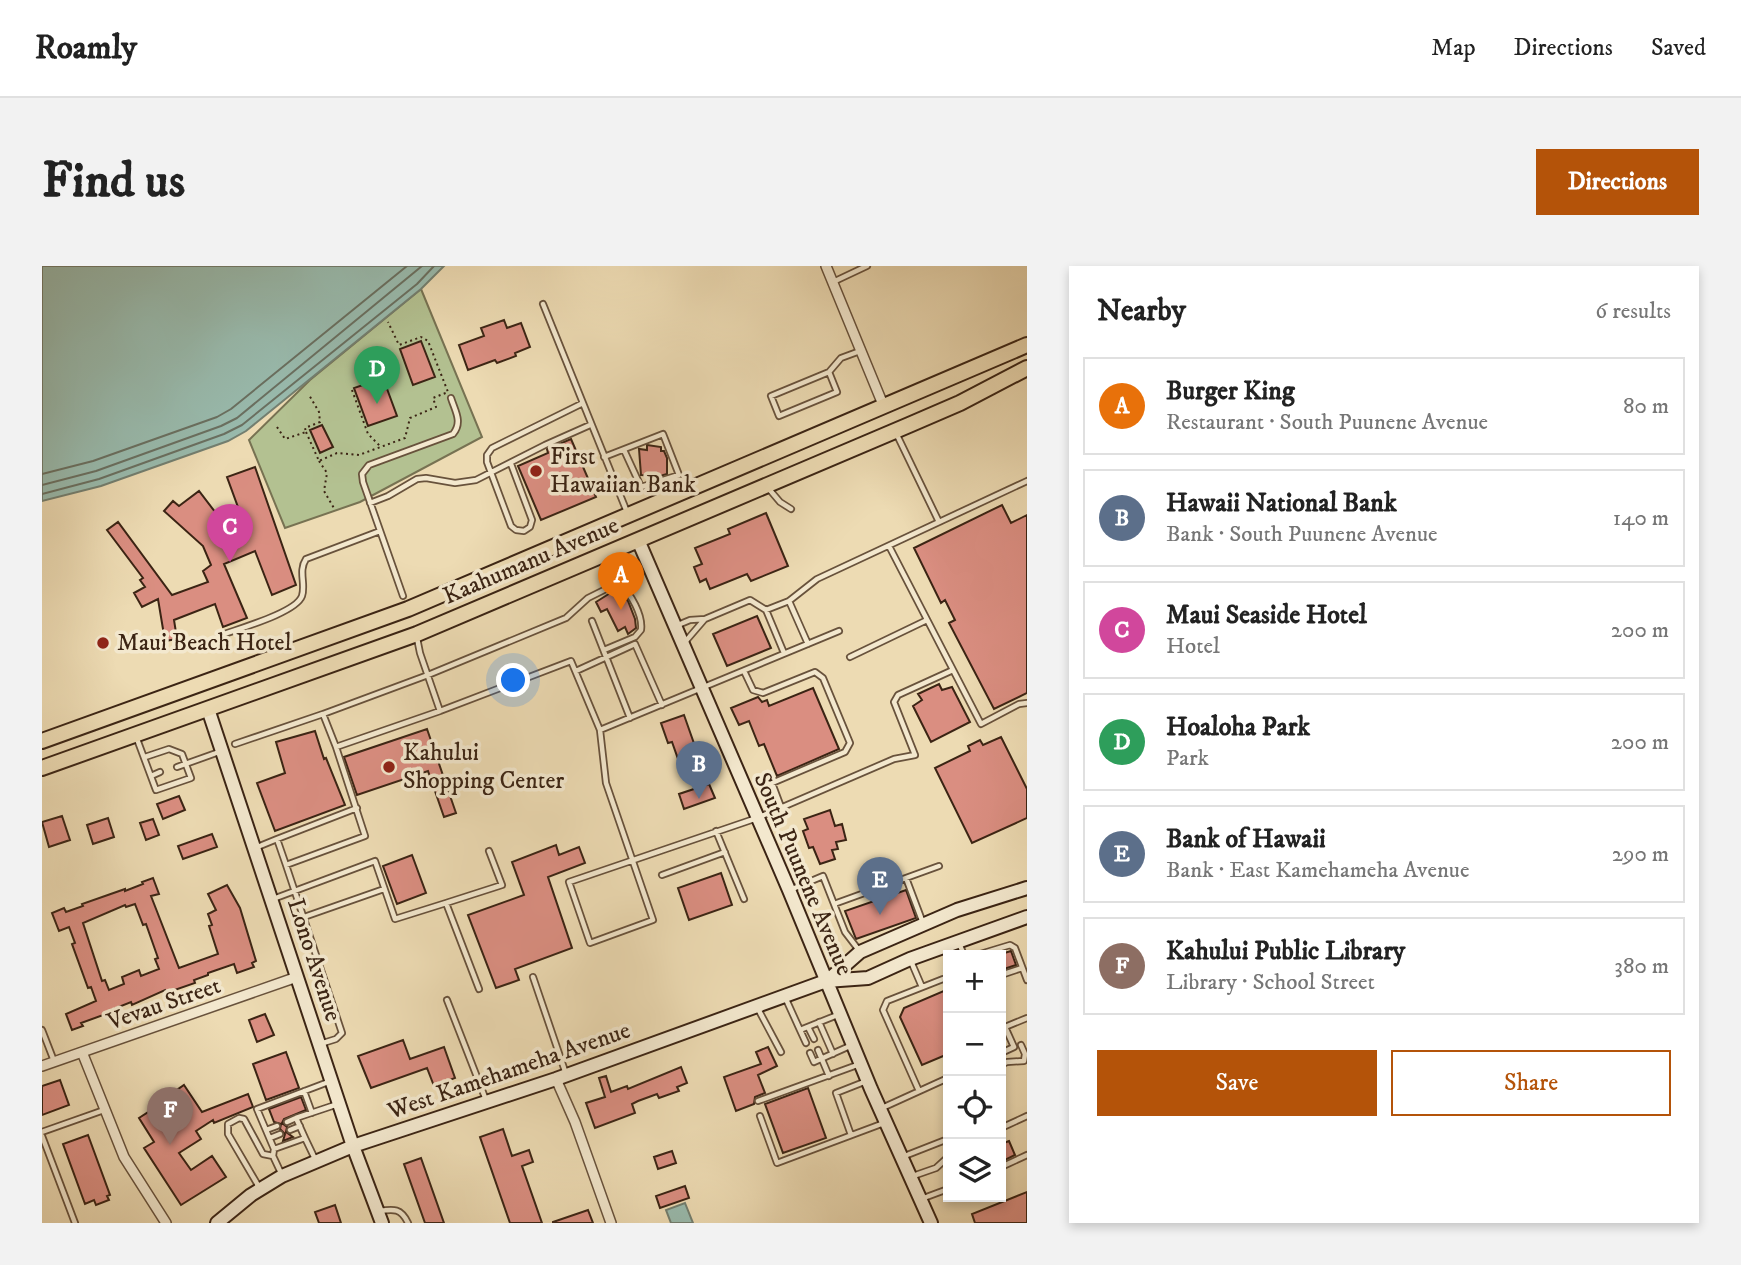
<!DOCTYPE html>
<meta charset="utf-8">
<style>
body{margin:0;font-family:"IM FELL DW Pica",serif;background:#f2f2f2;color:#222}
.controls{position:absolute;right:21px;bottom:21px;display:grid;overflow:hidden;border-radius:0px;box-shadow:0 4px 10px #0003}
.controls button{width:63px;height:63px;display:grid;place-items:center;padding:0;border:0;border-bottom:2px solid #e0e0e0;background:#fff;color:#222;font:35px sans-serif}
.you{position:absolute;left:472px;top:415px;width:24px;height:24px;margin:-18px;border:5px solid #fff;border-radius:50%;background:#1a73e8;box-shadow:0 0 0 10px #1a73e833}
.badge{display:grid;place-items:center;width:46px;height:46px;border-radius:50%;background:#b45309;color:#fff;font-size:23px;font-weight:700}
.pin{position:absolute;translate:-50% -58px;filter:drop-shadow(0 2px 4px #0008)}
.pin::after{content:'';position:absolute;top:37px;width:24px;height:21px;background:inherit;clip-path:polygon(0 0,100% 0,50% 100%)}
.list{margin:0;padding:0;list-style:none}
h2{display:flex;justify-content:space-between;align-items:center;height:91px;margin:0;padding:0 28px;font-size:30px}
h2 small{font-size:23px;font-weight:400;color:#767676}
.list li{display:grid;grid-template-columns:46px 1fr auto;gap:21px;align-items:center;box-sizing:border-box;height:98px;margin:0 14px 14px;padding:0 14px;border:2px solid #e0e0e0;border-radius:0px}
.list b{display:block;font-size:26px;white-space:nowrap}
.list p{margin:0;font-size:23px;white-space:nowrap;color:#767676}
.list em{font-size:23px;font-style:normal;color:#767676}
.actions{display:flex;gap:14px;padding:21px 28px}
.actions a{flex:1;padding:16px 0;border:2px solid #b45309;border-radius:0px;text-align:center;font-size:24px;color:#b45309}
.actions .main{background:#b45309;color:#fff}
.icon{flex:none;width:38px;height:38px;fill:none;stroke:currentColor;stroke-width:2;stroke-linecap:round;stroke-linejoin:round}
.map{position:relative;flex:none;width:985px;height:957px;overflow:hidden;border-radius:0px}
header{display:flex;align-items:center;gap:42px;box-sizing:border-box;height:98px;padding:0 35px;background:#fff;border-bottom:2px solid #e0e0e0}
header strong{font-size:33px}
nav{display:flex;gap:38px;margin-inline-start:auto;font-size:24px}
.intro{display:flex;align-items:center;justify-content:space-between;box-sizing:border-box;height:168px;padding:0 42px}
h1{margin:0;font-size:49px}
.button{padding:18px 32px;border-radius:0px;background:#b45309;color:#fff;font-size:24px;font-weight:700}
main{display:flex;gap:42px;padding:0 42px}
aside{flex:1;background:#fff;border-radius:0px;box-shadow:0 4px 10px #0003}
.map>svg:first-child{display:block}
</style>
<header>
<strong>Roamly</strong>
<nav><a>Map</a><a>Directions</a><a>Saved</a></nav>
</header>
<div class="intro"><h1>Find us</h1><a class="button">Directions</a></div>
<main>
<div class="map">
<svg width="985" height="957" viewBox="0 0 985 957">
<rect width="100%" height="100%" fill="#eddbb3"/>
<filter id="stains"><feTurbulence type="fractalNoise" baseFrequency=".00286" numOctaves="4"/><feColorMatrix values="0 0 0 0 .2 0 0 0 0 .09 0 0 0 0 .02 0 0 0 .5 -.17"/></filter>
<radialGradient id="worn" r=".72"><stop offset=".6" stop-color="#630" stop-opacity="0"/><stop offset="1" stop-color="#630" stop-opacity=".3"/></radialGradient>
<path fill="#b3c191" stroke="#777252" stroke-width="2" d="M379,23l61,148 -122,65 -75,26 -36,-88 61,-60z"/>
<path fill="#99bbae" stroke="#737f70" stroke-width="2" d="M0,0h402l-23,23 -175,142 -18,10 -127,45 -59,15z
M643,937l8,20h-22l-5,-13z"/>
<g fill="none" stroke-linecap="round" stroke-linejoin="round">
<path stroke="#6a7061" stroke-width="2" d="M0,208l51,-13 124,-44 14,-8 176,-143
M0,219l54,-14 125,-45 16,-8 185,-152
M0,228l57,-15 125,-45 18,-9 175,-141 17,-18"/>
</g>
<path fill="#da8e81" stroke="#3b2414" stroke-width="2" fill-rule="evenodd" d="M462,54l3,8 14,-5 9,24 -15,6 1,3 -19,7 -2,-3 -27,10 -9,-25 25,-9 -3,-8z
M379,75l14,36 -22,8 -13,-36z
M341,112l14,38 -29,10 -14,-38z
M280,159l11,22 -13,6 -10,-23z
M529,173l25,58 -55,23 -23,-54 30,-13 -1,-4z
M605,179l14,2v4h3l3,7v16l-7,2 -19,-1 -2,-26 8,1z
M213,201l41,118 -24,10 -17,-44 -31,13 23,54 -24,9 -8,-23 -41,16 3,19 -12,2 -7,-42 -16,8 -8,-14 11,-6 -5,-7 3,-2 -36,-48 11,-8 54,73 36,-13 -5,-11 8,-6 -8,-19 -39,-35 9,-10 6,5 20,-15 33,43 14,-5 -19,-52z
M960,239l9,18 16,-8v178l-33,16 -45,-86 6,-3 -10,-20 -4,3 -27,-55z
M724,247l22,53 -37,15 -4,-7 -37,15 -4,-10 -6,3 -6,-15 8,-3 -7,-16 35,-14 -2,-5z
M573,324l5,2 8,9 7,18 1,9 -8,6 -3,-7 -7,4 -11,-22 -6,3 -5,-10z
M715,350l14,32 -44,18 -14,-32z
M897,418l3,6 10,-3 18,35 -39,20 -18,-36 9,-6 -4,-6z
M771,422l26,61 -62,27 -13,-32 -5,2 -10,-25 -10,4 -8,-17 27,-11 4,5 5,-2 2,6z
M642,449l19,54 -19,7 -12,-34 -4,1 -7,-20z
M385,463l29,84 -12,4 -16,-46 -71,24 -13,-38z
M273,465l9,28 2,-1 19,47 -70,26 -18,-48 28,-10 -9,-31z
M959,471l26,52v29l-55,25 -37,-75 35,-17 -2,-5 12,-6 3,5z
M667,518l6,14 -31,11 -5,-15z
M137,530l6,14 -22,9 -6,-15z
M788,544l5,16 7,-2 4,16 -10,2 2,7 -6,1 3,9 -15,5 -7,-17 -4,1 -6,-17 5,-2 -4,-10z
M20,550l8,24 -21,7 -7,-25z
M66,552l6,19 -21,7 -6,-19z
M111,553l6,16 -13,5 -6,-17z
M170,568l5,13 -34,12 -5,-13z
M514,579l3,10 20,-8 6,16 -37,14 24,71 -57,21 4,11 -23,8 -28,-73 56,-20 -12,-33z
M370,589l14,38 -29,11 -14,-38z
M679,607l11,32 -43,15 -11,-32z
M111,612l6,16 -8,2 28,72 39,-14 -9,-28 3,-1 -4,-11 8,-4 -8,-16 19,-9 13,23 16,53 -4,2 2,4 -17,6 -3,-9 -26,9v2l-14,5 1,3 -29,10 -1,-3 -33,15 -1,-3 -15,6 1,2 -36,13 2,3 -11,4 -6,-16 30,-13 -5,-14 -3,1 -16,-44 3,-1 -6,-16 -10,4 -7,-18 12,-5 2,4 17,-6 -1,-2 43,-15v2l18,-7 -1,-2zM93,638l8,21 3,-1 12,34 -3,1 4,10 -18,7 -2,-6 -17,7 2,7 -15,6 -4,-10 -3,1 -19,-58 42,-18 1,2z
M864,624l10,28 -60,21 -11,-28z
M969,685l5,14 -15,5v-16z
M904,724l2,5v59l-26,11 -22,-48 4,-9z
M223,748l9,21 -17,7 -8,-22z
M361,774l7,19 34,-12 11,31 -21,8 -7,-18 -56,20 -13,-32z
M726,781l9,19 -19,9 7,18 -10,4 -1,7 -18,7 -12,-34 37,-13 -5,-12z
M244,786l13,36 -33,12 -13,-36z
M639,801l6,16 -10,4 2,4 -20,7 -2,-4 -19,7 -6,3 3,9 -40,15 -9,-25 19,-6 -6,-19 7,-2 5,16 16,-6 1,3z
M18,814l9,25 -27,10v-29z
M142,819l18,27 46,-18 5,13 -39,16 -1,-3 -17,11 5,8 -22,14 12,17 21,-14 14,21 -45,28 -37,-57 10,-6 -15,-24 14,-9 11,18 20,-13 -13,-20z
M766,822l18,50 -43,15 -18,-49z
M259,831l5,13 -22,9 -2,4 5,4 -1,5 7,5 -10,4 2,-7 -5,-5 1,-5 -7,-2 -5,-13z
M461,863l9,27 17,-6 4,12 -11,4 20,57h-32l-30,-86z
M46,869l22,60 -3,1 2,4 -13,5 -2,-5 -9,4 -22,-60z
M967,875l6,14 -14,7v-18z
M630,885l4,12 -18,6 -4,-12z
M379,892l23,65h-19l-21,-59z
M643,920l4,12 -29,10 -4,-12z
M985,926v31h-52l-3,-9z
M293,939l6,18h-22l-4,-11z
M546,944l5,13h-40v-1z"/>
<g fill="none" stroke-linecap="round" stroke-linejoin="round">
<g stroke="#68523c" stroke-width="8">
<path id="lane" d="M791,16l34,-16
M501,38l84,208
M787,106l-58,24 8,20 58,-24 -8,-20 12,-14 19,-7
M855,169l42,87
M562,191l59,-23 16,41 -38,12 -17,-37
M469,198l21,56 -2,7 -6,4 -8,-1 -5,-4 -24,-64v-7l5,-7 89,-44
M727,223l11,13 11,7
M328,237l18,-7 29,-17 9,-1 29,5 21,-3 69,-35 45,-20
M847,280l92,178 38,-20 8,-1
M361,330l-40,-114 -1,-8 7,-9 84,-31c10,-12 2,-23 -2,-36
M747,335l19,43
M724,344l23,-9 28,-22 210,-98
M550,355l38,97
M636,359l12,-5 15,-1 45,-19 16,10 18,43
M177,370c18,-7 77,-23 83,-40 4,-12 -4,-25 4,-37l74,-28
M375,372l3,15 20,58
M643,376l19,-22
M808,391l77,-37
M534,405l59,-27 27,61
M702,405l9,19 10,3 52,-21 8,6 27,65 -5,9 -73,31 9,24
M558,464l6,53 47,137 -63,23 -21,-61 188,-64 137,-59 21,-4 -21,-53 4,-7 55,-25
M95,473l19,51 35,-12 -9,-24 -13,-5 -24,8
M193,478l88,-30
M294,481l-13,-33 105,-39 138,-57 22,-20 26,-13h5c12,7 24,31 22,45l-6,7 -31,13
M135,501l42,-15
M109,510l9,-4
M674,565l28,68
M235,573l80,-31
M213,582l22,-9 9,26 79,-29 -29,-89 104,-36 131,-50 29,69 239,-99
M244,599l56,168 -6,6 -16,5
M620,609l63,-23
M864,612l17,45
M748,624l33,-14 11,28 105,-38
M231,633l102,-38 20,58 51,-16
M792,638l11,28 13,17
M262,651l80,-28
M917,677l5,12
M935,689l33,-10 5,3 12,32
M868,693l12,28
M959,709l21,-7
M491,711l33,97
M437,723l-33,-86 56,-18 -13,-34
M743,731l15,33 40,-16
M405,734l39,100
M715,741l24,45
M777,756l14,32
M766,761l6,12
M0,764l12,31
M758,764l6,13
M776,784l11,26
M768,787l4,9 38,-17
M959,787l13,-6 -9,-20 22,-9
M959,799l6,-3 17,-1 1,-7 -4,-9
M262,825l8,22
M877,825l-36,-81 4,-9 56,-22 5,1
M716,835l102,-37
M840,842l66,-30
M718,850l17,47 107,-40
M245,856l9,-4
M959,862l26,-12
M224,864l11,-4
M248,864l10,-4
M0,866l62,-22
M809,869l-15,-42 28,-11
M0,870l33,87
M228,872l10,-4
M263,872l-9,-20 42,-14
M232,883l31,-11 11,23
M860,891l46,-18
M959,901l26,-12
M239,907l-8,-17 1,-7 -17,-40 74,-28
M871,910l23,-8 12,-11
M217,921l-31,-53v-10l11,-6 5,1 19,35 10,2
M879,933l27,-10
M337,945c15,-2 22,-3 29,12"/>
</g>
<g stroke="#68523c" stroke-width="12">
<path id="street" d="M784,0l58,141
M40,786l42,105 42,66
M0,800l255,-89
M514,813l19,43 36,101"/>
</g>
<g stroke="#3b2414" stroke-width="16">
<path id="secondary" d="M596,274l151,350 82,199 60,134
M166,443l145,437 29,77
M785,715l33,-29 97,-42 70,-22
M175,957l34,-28 31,-19 71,-30 203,-67 270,-98 42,-3 42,-19 117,-42"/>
</g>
<g stroke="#3b2414" stroke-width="18">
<path id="primary" d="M0,475l366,-132 619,-264
M0,502l375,-134 492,-209 51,-22 67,-35"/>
</g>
<path stroke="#3b2414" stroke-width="2" stroke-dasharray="2 3.5" stroke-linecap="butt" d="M310,124l16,44 13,13
M235,161l8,12 21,-7 -1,-4 15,-6 -1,-10 -10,-17
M264,166l13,29 18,-8 22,2 46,-17 5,-20 26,-11 -3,-9 15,-6 -20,-51 -7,-4 -22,8 -11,-23
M277,195l8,12 -3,18 11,19"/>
<use href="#lane" stroke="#f3e8ce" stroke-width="4.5"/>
<use href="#street" stroke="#f3e8ce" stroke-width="9"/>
<use href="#secondary" stroke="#f3e8ce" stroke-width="12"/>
<use href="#primary" stroke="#eddbb3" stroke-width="14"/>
</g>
<g fill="#8f2418" stroke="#f3e8ce" stroke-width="2.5">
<circle cx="494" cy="205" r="7"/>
<circle cx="61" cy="377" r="7"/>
<circle cx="347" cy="501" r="7"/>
</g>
<g text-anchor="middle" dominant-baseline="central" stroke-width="7" stroke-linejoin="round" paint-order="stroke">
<g font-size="24" fill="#3b2414" stroke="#f3e8ce" text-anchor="start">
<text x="508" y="191">First<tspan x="508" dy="28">Hawaiian Bank</tspan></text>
<text x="75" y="377">Maui Beach Hotel</text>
<text x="361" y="487">Kahului<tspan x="361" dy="28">Shopping Center</tspan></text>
</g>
<g font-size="24" fill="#3b2414" stroke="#f3e8ce">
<text transform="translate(489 295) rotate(-23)">Kaahumanu Avenue</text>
<text transform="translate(761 608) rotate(67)">South Puunene Avenue</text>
<text transform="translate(272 694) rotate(72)">Lono Avenue</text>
<text transform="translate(122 738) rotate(-19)">Vevau Street</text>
<text transform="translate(467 805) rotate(-19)">West Kamehameha Avenue</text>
</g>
</g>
<rect width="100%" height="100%" filter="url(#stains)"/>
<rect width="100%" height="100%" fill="url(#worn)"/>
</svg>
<div class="controls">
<button>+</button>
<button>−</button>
<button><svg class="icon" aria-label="locate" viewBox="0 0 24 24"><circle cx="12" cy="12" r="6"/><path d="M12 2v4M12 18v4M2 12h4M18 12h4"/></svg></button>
<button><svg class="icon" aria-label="layers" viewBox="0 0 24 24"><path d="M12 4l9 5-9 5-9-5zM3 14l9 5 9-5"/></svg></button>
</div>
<div class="you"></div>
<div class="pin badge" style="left:579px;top:344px;background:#e8710a">A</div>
<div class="pin badge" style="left:657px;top:533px;background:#5c6f8a">B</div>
<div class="pin badge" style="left:188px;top:296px;background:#d1479c">C</div>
<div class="pin badge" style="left:335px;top:138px;background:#2e9e5b">D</div>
<div class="pin badge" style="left:838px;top:649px;background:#5c6f8a">E</div>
<div class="pin badge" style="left:128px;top:879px;background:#8d6e63">F</div>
</div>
<aside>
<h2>Nearby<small>6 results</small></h2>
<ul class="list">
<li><span class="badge" style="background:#e8710a">A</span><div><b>Burger King</b><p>Restaurant · South Puunene Avenue</p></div><em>80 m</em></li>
<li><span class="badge" style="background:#5c6f8a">B</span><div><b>Hawaii National Bank</b><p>Bank · South Puunene Avenue</p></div><em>140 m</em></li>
<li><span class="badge" style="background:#d1479c">C</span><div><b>Maui Seaside Hotel</b><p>Hotel</p></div><em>200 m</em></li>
<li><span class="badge" style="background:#2e9e5b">D</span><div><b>Hoaloha Park</b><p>Park</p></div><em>200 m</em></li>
<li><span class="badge" style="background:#5c6f8a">E</span><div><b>Bank of Hawaii</b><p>Bank · East Kamehameha Avenue</p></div><em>290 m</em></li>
<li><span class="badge" style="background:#8d6e63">F</span><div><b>Kahului Public Library</b><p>Library · School Street</p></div><em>380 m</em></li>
</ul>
<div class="actions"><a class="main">Save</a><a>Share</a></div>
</aside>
</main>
